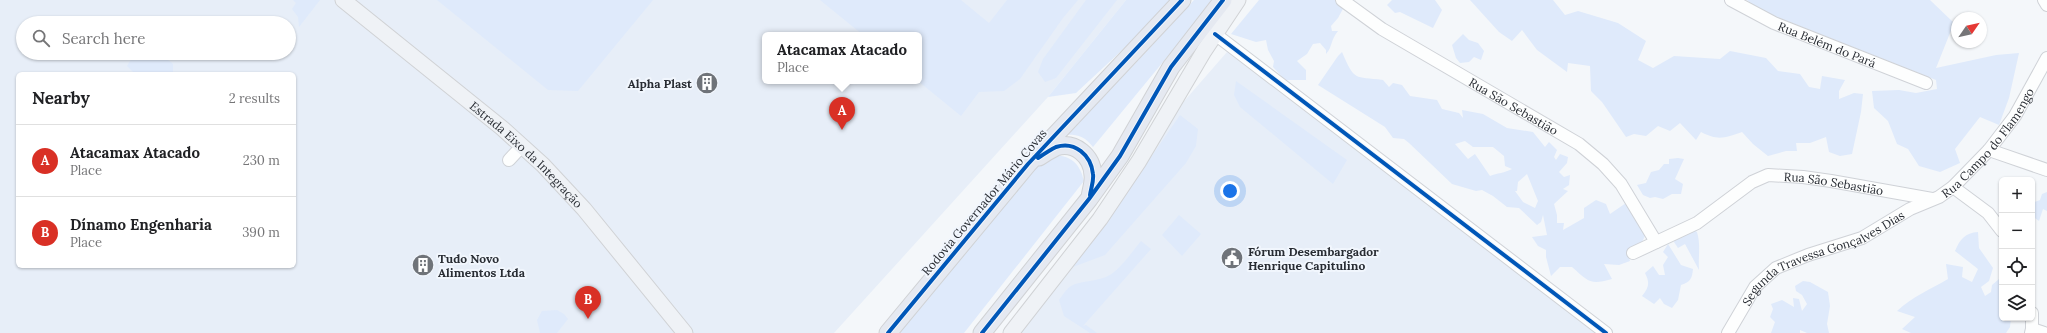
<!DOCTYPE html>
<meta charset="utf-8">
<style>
body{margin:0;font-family:Lora,serif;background:#f6f6f6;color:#202124}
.controls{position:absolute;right:12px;bottom:12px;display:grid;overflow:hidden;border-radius:6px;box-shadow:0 1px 3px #0004}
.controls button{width:36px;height:36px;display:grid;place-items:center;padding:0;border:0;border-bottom:1px solid #e0e0e0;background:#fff;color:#202124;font:20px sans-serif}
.compass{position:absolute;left:1951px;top:12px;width:36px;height:36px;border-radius:50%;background:#fff;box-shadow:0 1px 3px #0004;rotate:56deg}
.you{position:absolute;left:1230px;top:191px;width:14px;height:14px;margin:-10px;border:3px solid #fff;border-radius:50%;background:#1a73e8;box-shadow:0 0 0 6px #1a73e833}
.badge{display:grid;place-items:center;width:26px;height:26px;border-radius:50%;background:#d93025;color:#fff;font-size:13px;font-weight:700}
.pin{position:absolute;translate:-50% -33px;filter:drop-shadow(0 1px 2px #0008)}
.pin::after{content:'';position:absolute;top:21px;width:14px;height:12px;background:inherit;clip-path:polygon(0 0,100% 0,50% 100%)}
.popup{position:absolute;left:762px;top:32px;width:160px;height:52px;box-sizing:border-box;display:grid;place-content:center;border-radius:6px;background:#fff;filter:drop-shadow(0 1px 3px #0005);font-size:13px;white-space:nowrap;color:#757577}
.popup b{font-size:15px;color:#202124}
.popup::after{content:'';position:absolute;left:50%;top:100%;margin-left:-8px;border:8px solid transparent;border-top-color:#fff}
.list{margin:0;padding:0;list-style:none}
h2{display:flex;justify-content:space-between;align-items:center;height:52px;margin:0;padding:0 16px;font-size:17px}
h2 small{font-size:13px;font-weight:400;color:#757577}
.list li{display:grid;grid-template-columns:26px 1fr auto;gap:12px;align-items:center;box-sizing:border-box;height:72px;padding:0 16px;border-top:1px solid #e0e0e0}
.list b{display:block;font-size:15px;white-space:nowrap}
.list p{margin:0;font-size:13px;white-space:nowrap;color:#757577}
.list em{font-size:13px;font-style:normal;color:#757577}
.icon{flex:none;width:22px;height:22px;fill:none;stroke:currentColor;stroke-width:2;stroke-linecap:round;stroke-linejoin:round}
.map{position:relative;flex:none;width:2047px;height:333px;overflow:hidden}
.search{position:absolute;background:#fff;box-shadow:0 1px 3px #0004;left:16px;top:16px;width:280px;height:44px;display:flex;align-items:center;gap:10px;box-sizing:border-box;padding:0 14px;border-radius:22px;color:#757577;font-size:15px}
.panel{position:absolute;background:#fff;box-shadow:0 1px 3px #0004;left:16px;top:72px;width:280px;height:196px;border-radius:6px}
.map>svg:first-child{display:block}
</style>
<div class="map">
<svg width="2047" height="333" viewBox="0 0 2047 333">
<rect width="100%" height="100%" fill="#f4f7fa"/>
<path fill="#e7eef8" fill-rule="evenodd" d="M0,0h1126l-78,97 -214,236h-834zM23,23h266v30h-266zM765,35h154v46h-154zM18,74h276v192h-276z
M1227,52l368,281h-579l163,-226z"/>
<path fill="#dfeafb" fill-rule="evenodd" d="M293,0h27l-21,27 -1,-10 -6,-8 4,-6z
M437,0h216l-75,91 -30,-1z
M820,0h141l28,23 18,-23h71l-15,18 -43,61 -16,12 -25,1 -18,24 -43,-35 1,-46h-56z
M1086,0h31l-61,78 -11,4 -7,-10 5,-13z
M1126,0h50l-100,93 -28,4z
M1194,0h20l-121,147c-9,-12 -17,-13 -32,-12l69,-66z
M1259,0h78l8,5 -7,13 -7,8 1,5h6c-8,10 -5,15 -12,23v-4l-6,-7 -7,1 -6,10 -10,7 9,9v10h-21l-12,-13 1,-6 -6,-11 -2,-10 -10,2 -25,-8z
M1392,0h43l7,10 -9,18 -33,-16 -5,1 -8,-8z
M1470,0h83l12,15 13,-4 40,12 28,18 -8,19 15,8 21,-12 46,3 10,-8 36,7 12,13 22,3 9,13 11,2 2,-13 23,4 -6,11v8l15,-6 9,1 -2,18 -9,42 -12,2 -11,-4 -3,-15 -16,6h-14l1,8h-11l-18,5 -15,-12 -11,-12c-17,6 -24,9 -41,0l-5,8 -16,-17 -10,8 -12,-5 -12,10 -12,-2 -8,3 -24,-35 -11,-11 -1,-25 -22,-3 -1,9 -30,-22 -15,-20 -10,11 -13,-9z
M1747,0h183l24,23 -18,45 60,-13 23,-2 -10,45 -10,27 -19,-8 -25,32 5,14 -20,9 -21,-6 -11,-17 -11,-5 -9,-23 -14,-13 -2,-17 27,-1 17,3 21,-4 -1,-9 -179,-71z
M1463,34l6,6 9,3 6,8 -3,9 -7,-3 -5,5 -9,1 -4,-5 -4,-13z
M1342,52c13,30 12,24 41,28l6,7 4,-4 9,2 8,11 27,4 5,9 17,4 4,5 -1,-8 21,4 24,14 26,4 12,15 4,-5 8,8 -3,7 2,3 4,-6 8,3 -1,6 -8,9 5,5 6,-2 -1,10 -6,4 5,2 -14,13 3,11v8h7l-1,7 21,-12v-10l12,-8 10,4 4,10 16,-11 6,5 13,28 -4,8 -14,6 3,11 -11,4 -15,-1 8,15c-22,6 -23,3 -40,-12h-12l-9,9 -5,-19v-7l-8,-4 -6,-9 15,-2 -4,-20 -2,7 -4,3 -18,-17 -12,-1 -14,-11 -11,-6 -6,1 -24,-7 -43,-41 -5,-4 -11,-1 -8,-11 -67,-42 20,-29zM1465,141l8,6h20l11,9 1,10 7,3c-7,4 -15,4 -22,7l-15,-22 -7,5 -13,-15zM1527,174l11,27 -3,7 -12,-6 -8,-11h2l1,-9z
M131,53h29l13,11v10h-38l-8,-8 6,-10z
M1236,81l111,79 -14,24 -93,-77 -6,-12z
M1180,115l18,14 -2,17 -10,17 -81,92 -32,12 23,-30z
M1054,155c18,1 26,9 30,26l-120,152h-66l135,-165z
M1678,158l6,1 -9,20 8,5 -2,10h-9l-9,5 -8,-2 -5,1 -7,-3 -6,-10 9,-2 5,-11 8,-2 5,-6h5v-5z
M2047,192v19l-4,-2 -4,12 -7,-5v-13l8,-3 2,-6z
M1179,215l22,19 -19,22 -20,-21z
M1691,228l6,4c4,13 1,25 2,38l-14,-26 -7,4 -4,-6 4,-8z
M1978,232l1,16 14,20 -4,13 -8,6 4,9 6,-4 1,-7 7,-6 3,4v35h9l-1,9 -4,6h-95l-9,-4 13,-12 -18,-6c15,-14 34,-22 51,-32l-2,-15 17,3 -1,10 10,5 6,-13 -23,-18c5,-12 10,-18 23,-19z
M1141,241l10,8 -68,77 3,-1 11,8h-7l-26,-17 -5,-16c3,-4 7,-11 12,-14 11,-6 27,-4 39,-11 12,-8 22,-23 31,-34z
M1668,244l13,21 12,4c-1,9 -2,13 -12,16l-3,15 -6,8 -8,-4 -4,-6 -6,6 -12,-8c7,-9 8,-13 3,-23l8,-7 6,9h6l-2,-10 5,-8 -5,-5z
M1803,281l7,1 18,10 2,14 -3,18 2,9h-22l-7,-3v3h-29l4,-11 -5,-5 3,-8 -2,-5 11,-4 12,7 -1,-9 6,1 3,12 5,-7 -5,-9 -6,-4 -1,-5z
M557,310l7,4 4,5 -11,14h-17l-3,-13 5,-9z"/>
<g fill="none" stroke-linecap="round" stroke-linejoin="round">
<g stroke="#cfd2d7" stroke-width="14">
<g id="minor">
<path id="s1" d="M1342,0l40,29 197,115 24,20 18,20 35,58"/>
<path id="s2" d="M1731,0l43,23 152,60"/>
<path d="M2044,0l3,5"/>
<path d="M1215,34l391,299"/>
<path d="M1989,150l58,20"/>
<path d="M509,160l13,-14"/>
<path d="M1953,187l35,26 14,18"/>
<path id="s3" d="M1633,253l64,-30 55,-41 16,-7 35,2 28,4 101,18"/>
<path d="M2032,329l12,4"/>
<path id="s4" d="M1728,333l27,-46 21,-19 32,-13 54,-17 48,-29 29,-12 14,-10 36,-37 26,-34 32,-58"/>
<path d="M2031,333l1,-4v-16"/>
</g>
</g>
<g stroke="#d0d2d5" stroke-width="17">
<g id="major">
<path id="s5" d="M343,0l159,128 41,37 41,44 101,124"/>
<path d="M1011,333l89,-114 39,-58 65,-110 34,-51"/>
</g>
</g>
<g stroke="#d0d2d5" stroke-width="19">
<path id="highway" d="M1039,157c6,-4 11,-7 17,-10 19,-6 36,9 37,28 1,7 -2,15 -3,22
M888,333l140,-169 154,-164
M982,333l107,-134 31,-43 51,-89 52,-67"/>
</g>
<use href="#minor" stroke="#fdfefe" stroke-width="12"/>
<use href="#major" stroke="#eff2f6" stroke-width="15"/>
<use href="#highway" stroke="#e5e9f1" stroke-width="17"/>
<g stroke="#f1f6fd" stroke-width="6">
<path id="cycleway" d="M1215,34l391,299
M1038,158c6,-4 12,-8 18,-11 19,-6 35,8 37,27 1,7 -2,14 -3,21
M888,333l140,-169 154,-164
M982,333l107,-134 31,-43 51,-89 52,-67"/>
</g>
<use href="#cycleway" stroke="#0057b8" stroke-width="4"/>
</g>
<defs>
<g id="building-disc" transform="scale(1.15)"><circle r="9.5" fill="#6f7379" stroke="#f1f6fd"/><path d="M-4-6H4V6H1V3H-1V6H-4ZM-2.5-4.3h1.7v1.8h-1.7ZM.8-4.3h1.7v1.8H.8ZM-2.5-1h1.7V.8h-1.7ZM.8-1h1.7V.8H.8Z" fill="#fff"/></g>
<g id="civic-disc" transform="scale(1.15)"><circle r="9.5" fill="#6f7379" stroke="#f1f6fd"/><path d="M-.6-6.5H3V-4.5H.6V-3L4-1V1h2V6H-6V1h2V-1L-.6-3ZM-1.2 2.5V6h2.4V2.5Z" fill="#fff"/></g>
</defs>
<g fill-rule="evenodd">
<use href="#building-disc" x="707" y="83"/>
<use href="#civic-disc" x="1232" y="258"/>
<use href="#building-disc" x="423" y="265"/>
</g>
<g text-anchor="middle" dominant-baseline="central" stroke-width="4" stroke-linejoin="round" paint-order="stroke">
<g font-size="12" fill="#282c33" stroke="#f1f6fd">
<text stroke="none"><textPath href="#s2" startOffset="106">Rua Belém do Pará</textPath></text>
<text stroke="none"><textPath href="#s1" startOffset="202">Rua São Sebastião</textPath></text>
<text stroke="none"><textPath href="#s4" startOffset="334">Rua Campo do Flamengo</textPath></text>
<text stroke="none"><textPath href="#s5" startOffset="240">Estrada Eixo da Integração</textPath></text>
<text stroke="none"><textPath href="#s3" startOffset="223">Rua São Sebastião</textPath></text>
<text transform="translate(984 202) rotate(-50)">Rodovia Governador Mário Covas</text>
<text stroke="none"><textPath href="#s4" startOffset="127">Segunda Travessa Gonçalves Dias</textPath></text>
</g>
<g font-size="12" font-weight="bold" fill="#282c33" stroke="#f1f6fd" text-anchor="start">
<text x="692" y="83" text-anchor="end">Alpha Plast</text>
<text x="1248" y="251">Fórum Desembargador<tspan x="1248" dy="14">Henrique Capitulino</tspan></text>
<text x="438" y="258">Tudo Novo<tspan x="438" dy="14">Alimentos Ltda</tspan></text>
</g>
</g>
</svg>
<div class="controls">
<button>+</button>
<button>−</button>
<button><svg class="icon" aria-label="locate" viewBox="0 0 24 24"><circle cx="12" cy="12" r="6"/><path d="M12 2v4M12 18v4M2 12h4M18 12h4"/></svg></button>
<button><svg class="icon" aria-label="layers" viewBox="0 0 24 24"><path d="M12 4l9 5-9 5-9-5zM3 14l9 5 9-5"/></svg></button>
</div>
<svg class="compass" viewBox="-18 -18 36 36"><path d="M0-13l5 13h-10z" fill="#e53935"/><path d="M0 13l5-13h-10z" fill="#757577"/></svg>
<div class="you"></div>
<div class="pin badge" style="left:842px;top:130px">A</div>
<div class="popup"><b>Atacamax Atacado</b>Place</div>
<div class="pin badge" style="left:588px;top:319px">B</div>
<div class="search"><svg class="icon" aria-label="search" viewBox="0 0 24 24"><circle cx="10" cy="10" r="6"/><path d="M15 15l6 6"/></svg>Search here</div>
<section class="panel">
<h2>Nearby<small>2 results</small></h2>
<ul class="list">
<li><span class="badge">A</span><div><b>Atacamax Atacado</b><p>Place</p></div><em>230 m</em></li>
<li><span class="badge">B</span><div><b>Dínamo Engenharia</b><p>Place</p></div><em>390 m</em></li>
</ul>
</section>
</div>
